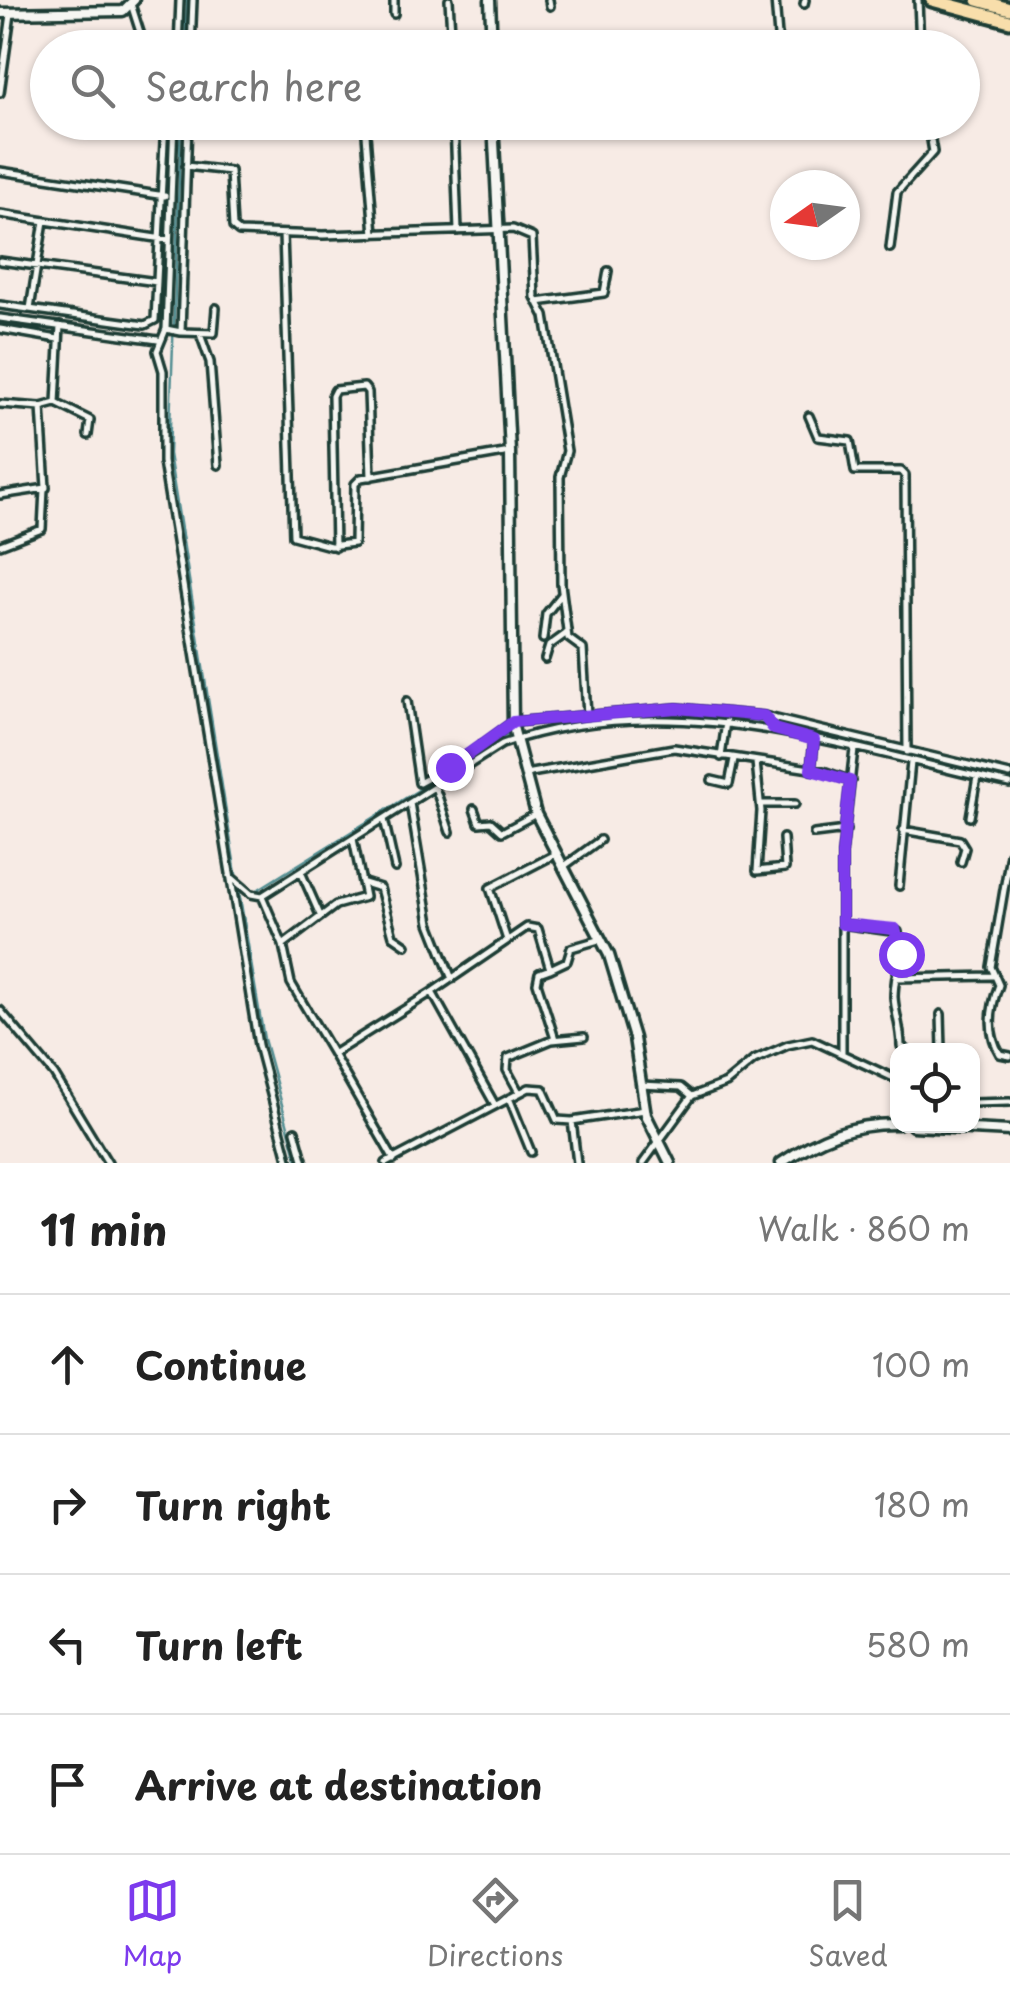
<!DOCTYPE html>
<meta charset="utf-8">
<style>
body{margin:0;font-family:"Playpen Sans",sans-serif;background:#f6f6f6;color:#222}
.controls{position:absolute;right:30px;bottom:30px;display:grid;overflow:hidden;border-radius:20px;box-shadow:0 2px 8px #0004}
.controls button{width:90px;height:90px;display:grid;place-items:center;padding:0;border:0;border-bottom:2px solid #e0e0e0;background:#fff;color:#222;font:50px sans-serif}
.compass{position:absolute;left:770px;top:170px;width:90px;height:90px;border-radius:50%;background:#fff;box-shadow:0 2px 8px #0004;rotate:256deg}
.stop{position:absolute;width:30px;height:30px;margin:-22px;border:8px solid #7c3aed;border-radius:50%;background:#fff}
.stop.end{background:#7c3aed;border-color:#fff;box-shadow:0 2px 10px #0008}
.list{margin:0;padding:0;list-style:none}
h2{display:flex;justify-content:space-between;align-items:center;height:130px;margin:0;padding:0 40px;font-size:42px}
h2 small{font-size:32px;font-weight:400;color:#767676}
.list li{display:grid;grid-template-columns:65px 1fr auto;gap:30px;align-items:center;box-sizing:border-box;height:140px;padding:0 40px;border-top:2px solid #e0e0e0}
.list b{display:block;font-size:38px;white-space:nowrap}
.list em{font-size:32px;font-style:normal;color:#767676}
.icon{flex:none;width:55px;height:55px;fill:none;stroke:currentColor;stroke-width:2;stroke-linecap:round;stroke-linejoin:round}
.map{position:relative;flex:none;width:1010px;height:1163px;overflow:hidden}
.search{position:absolute;background:#fff;box-shadow:0 2px 8px #0004;left:30px;right:30px;top:30px;height:110px;display:flex;align-items:center;gap:25px;box-sizing:border-box;padding:0 35px;border-radius:55px;color:#767676;font-size:38px}
.sheet{height:690px;background:#fff}
nav{display:flex;justify-content:space-around;align-items:center;box-sizing:border-box;height:140px;border-top:2px solid #e0e0e0;background:#fff;font-size:28px;color:#767676}
nav a{display:grid;justify-items:center;gap:5px}
nav .on{color:#7c3aed}
.map>svg:first-child{display:block}
</style>
<div class="map">
<svg width="1010" height="1163" viewBox="0 0 1010 1163">
<rect width="100%" height="100%" fill="#f7ebe5"/>
<filter id="ink" filterUnits="userSpaceOnUse"><feTurbulence type="fractalNoise" baseFrequency=".01" numOctaves="2"/><feDisplacementMap in="SourceGraphic" scale="20" xChannelSelector="R" yChannelSelector="G"/><feConvolveMatrix kernelMatrix="1 2 1 2 8 2 1 2 1" color-interpolation-filters="sRGB"/></filter>
<g filter="url(#ink)">
<g fill="none" stroke-linecap="round" stroke-linejoin="round">
<path stroke="#538f93" stroke-width="2.5" d="M185,48l2,-48
M181,122l-12,332 67,420
M672,711l51,6
M728,717l33,4 249,57
M238,886l26,153 34,124
M254,892l271,-168"/>
<g stroke="#1f3d34" stroke-width="12">
<path id="street" d="M449,0l3,48
M549,0l1,6
M775,0l4,48
M918,0l2,48
M804,4l1,-4
M132,7l13,41
M394,14v-14
M178,48l2,-48
M191,48l2,-48
M898,48v-9l21,-5
M0,93l11,-79
M174,122l-8,207 -9,22 6,20v91l95,583 31,118
M365,122l9,112
M454,122l4,109
M186,166l44,5 3,56 6,5 84,3 190,-6 19,8 3,60 10,19 22,135 -7,26 1,107 7,54 15,11 4,66
M0,171l165,25
M0,214l169,26
M283,234l10,302 37,10 24,-3 1,-59 6,-6 149,-26
M890,248l7,-56 36,-40 -5,-30
M0,261l157,21
M537,302l67,-9 4,-22
M0,305l145,20 10,-5 10,-198
M30,309l14,-88
M0,318l158,22
M0,329l58,10
M166,329l15,3 7,-210
M181,332l33,1 2,-25
M200,334l10,28 8,103
M56,403l4,-77
M0,404l41,3 15,-4 34,17 -2,15
M809,416l9,21 32,4 5,30h46l4,4 2,277
M0,495l46,-7 -5,-81
M0,545l42,-16 2,-40
M335,547l-3,-151 3,-6 29,-3 4,5 3,85
M543,639l3,-25 16,-20
M545,659l4,-13 18,-13
M407,701l12,82 41,-22 53,-39 164,-14 87,8 246,59
M854,749l-12,105v70l56,8c5,23 -4,43 -4,65 1,16 7,31 7,49l6,4
M721,757l5,-35
M756,762l5,49 -4,60 28,-3 -2,-30
M811,770l3,-30
M525,774l149,-26 149,23 28,10
M712,780l17,4 5,-25
M435,787l15,45
M410,803l20,120 22,56
M761,804h34
M474,809l5,14 12,-1 11,10 34,-18
M970,817l7,-40
M384,819l11,49
M903,830l57,10 5,8 -4,14
M814,834l32,-4
M1010,854l-19,113 8,18c-9,23 -12,48 1,69l10,2
M563,867l37,-27
M301,872l19,43
M230,876l21,18 11,2 240,-152c167,-59 342,3 508,40
M364,883l16,5 13,48 13,9
M899,886l12,-124
M262,896l21,49 8,38 42,71 99,-62
M842,924v128
M507,940l-17,-52 66,-34
M283,945l53,-40 29,-8 -12,-58
M550,969l-11,4 -2,10 18,56
M897,978l95,-2
M0,1010l54,64 54,89
M941,1014l1,36
M333,1054l61,106
M641,1085l40,2 11,9
M519,1092l-12,-22 1,-12 44,-18 32,-3
M509,1098l22,54
M972,1103l38,-1
M495,1105l-63,-113 95,-65 11,2 12,40 17,-8 4,-13 31,-9
M295,1131l9,32
M386,1163l143,-75 14,1 14,31 15,1
M577,1163l-5,-42 73,-11
M643,1163l49,-67 34,-13 28,-23 34,-15 24,-5 86,40"/>
</g>
<g stroke="#1f3d34" stroke-width="15">
<path id="secondary" d="M490,0l2,48
M0,13l123,-2 11,-11
M493,122l17,330 3,275 23,87 73,141 25,83 12,77 24,48
M913,1126l97,5
M781,1163c37,-25 71,-40 117,-39"/>
</g>
<g stroke="#1f3d34" stroke-width="19">
<path id="highway" d="M932,0l78,21
M978,0l32,9"/>
</g>
<use href="#street" stroke="#f6f6f2" stroke-width="5"/>
<use href="#secondary" stroke="#f6f6f2" stroke-width="8"/>
<use href="#highway" stroke="#f8deab" stroke-width="11"/>
</g>
</g>
<g fill="none" stroke-linecap="round" stroke-linejoin="round" filter="url(#ink)">
<path stroke="#7c3aed" stroke-width="12" d="M450,767l63,-45 164,-14 87,8 10,13 40,11 -3,30 39,11 -8,73v70l53,5 6,25"/>
</g>
</svg>
<div class="controls">
<button><svg class="icon" aria-label="locate" viewBox="0 0 24 24"><circle cx="12" cy="12" r="6"/><path d="M12 2v4M12 18v4M2 12h4M18 12h4"/></svg></button>
</div>
<svg class="compass" viewBox="-18 -18 36 36"><path d="M0-13l5 13h-10z" fill="#e53935"/><path d="M0 13l5-13h-10z" fill="#767676"/></svg>
<div class="stop" style="left:901px;top:954px"></div>
<div class="stop end" style="left:450px;top:767px"></div>
<div class="search"><svg class="icon" aria-label="search" viewBox="0 0 24 24"><circle cx="10" cy="10" r="6"/><path d="M15 15l6 6"/></svg>Search here</div>
</div>
<section class="sheet">
<h2>11 min<small>Walk · 860 m</small></h2>
<ul class="list">
<li><svg class="icon" aria-label="ahead" viewBox="0 0 24 24"><path d="M12 20V5M6 11l6-6 6 6"/></svg><div><b>Continue</b></div><em>100 m</em></li>
<li><svg class="icon" aria-label="right" viewBox="0 0 24 24"><path d="M7 20v-9h11M14 6l5 5-5 5"/></svg><div><b>Turn right</b></div><em>180 m</em></li>
<li><svg class="icon" aria-label="left" viewBox="0 0 24 24"><path d="M17 20v-9H6M10 6l-5 5 5 5"/></svg><div><b>Turn left</b></div><em>580 m</em></li>
<li><svg class="icon" aria-label="arrive" viewBox="0 0 24 24"><path d="M6 21V4h12l-3 4 3 4H6"/></svg><div><b>Arrive at destination</b></div></li>
</ul>
</section>
<nav>
<a class="on"><svg class="icon" aria-label="map" viewBox="0 0 24 24"><path d="M3 6l6-2 6 2 6-2v14l-6 2-6-2-6 2zM9 4v14M15 6v14"/></svg>Map</a>
<a><svg class="icon" aria-label="directions" viewBox="0 0 24 24"><path d="M12 3l9 9-9 9-9-9zM9 14v-3h6M13 9l2 2-2 2"/></svg>Directions</a>
<a><svg class="icon" aria-label="saved" viewBox="0 0 24 24"><path d="M7 4h10v16l-5-4-5 4z"/></svg>Saved</a>
</nav>
